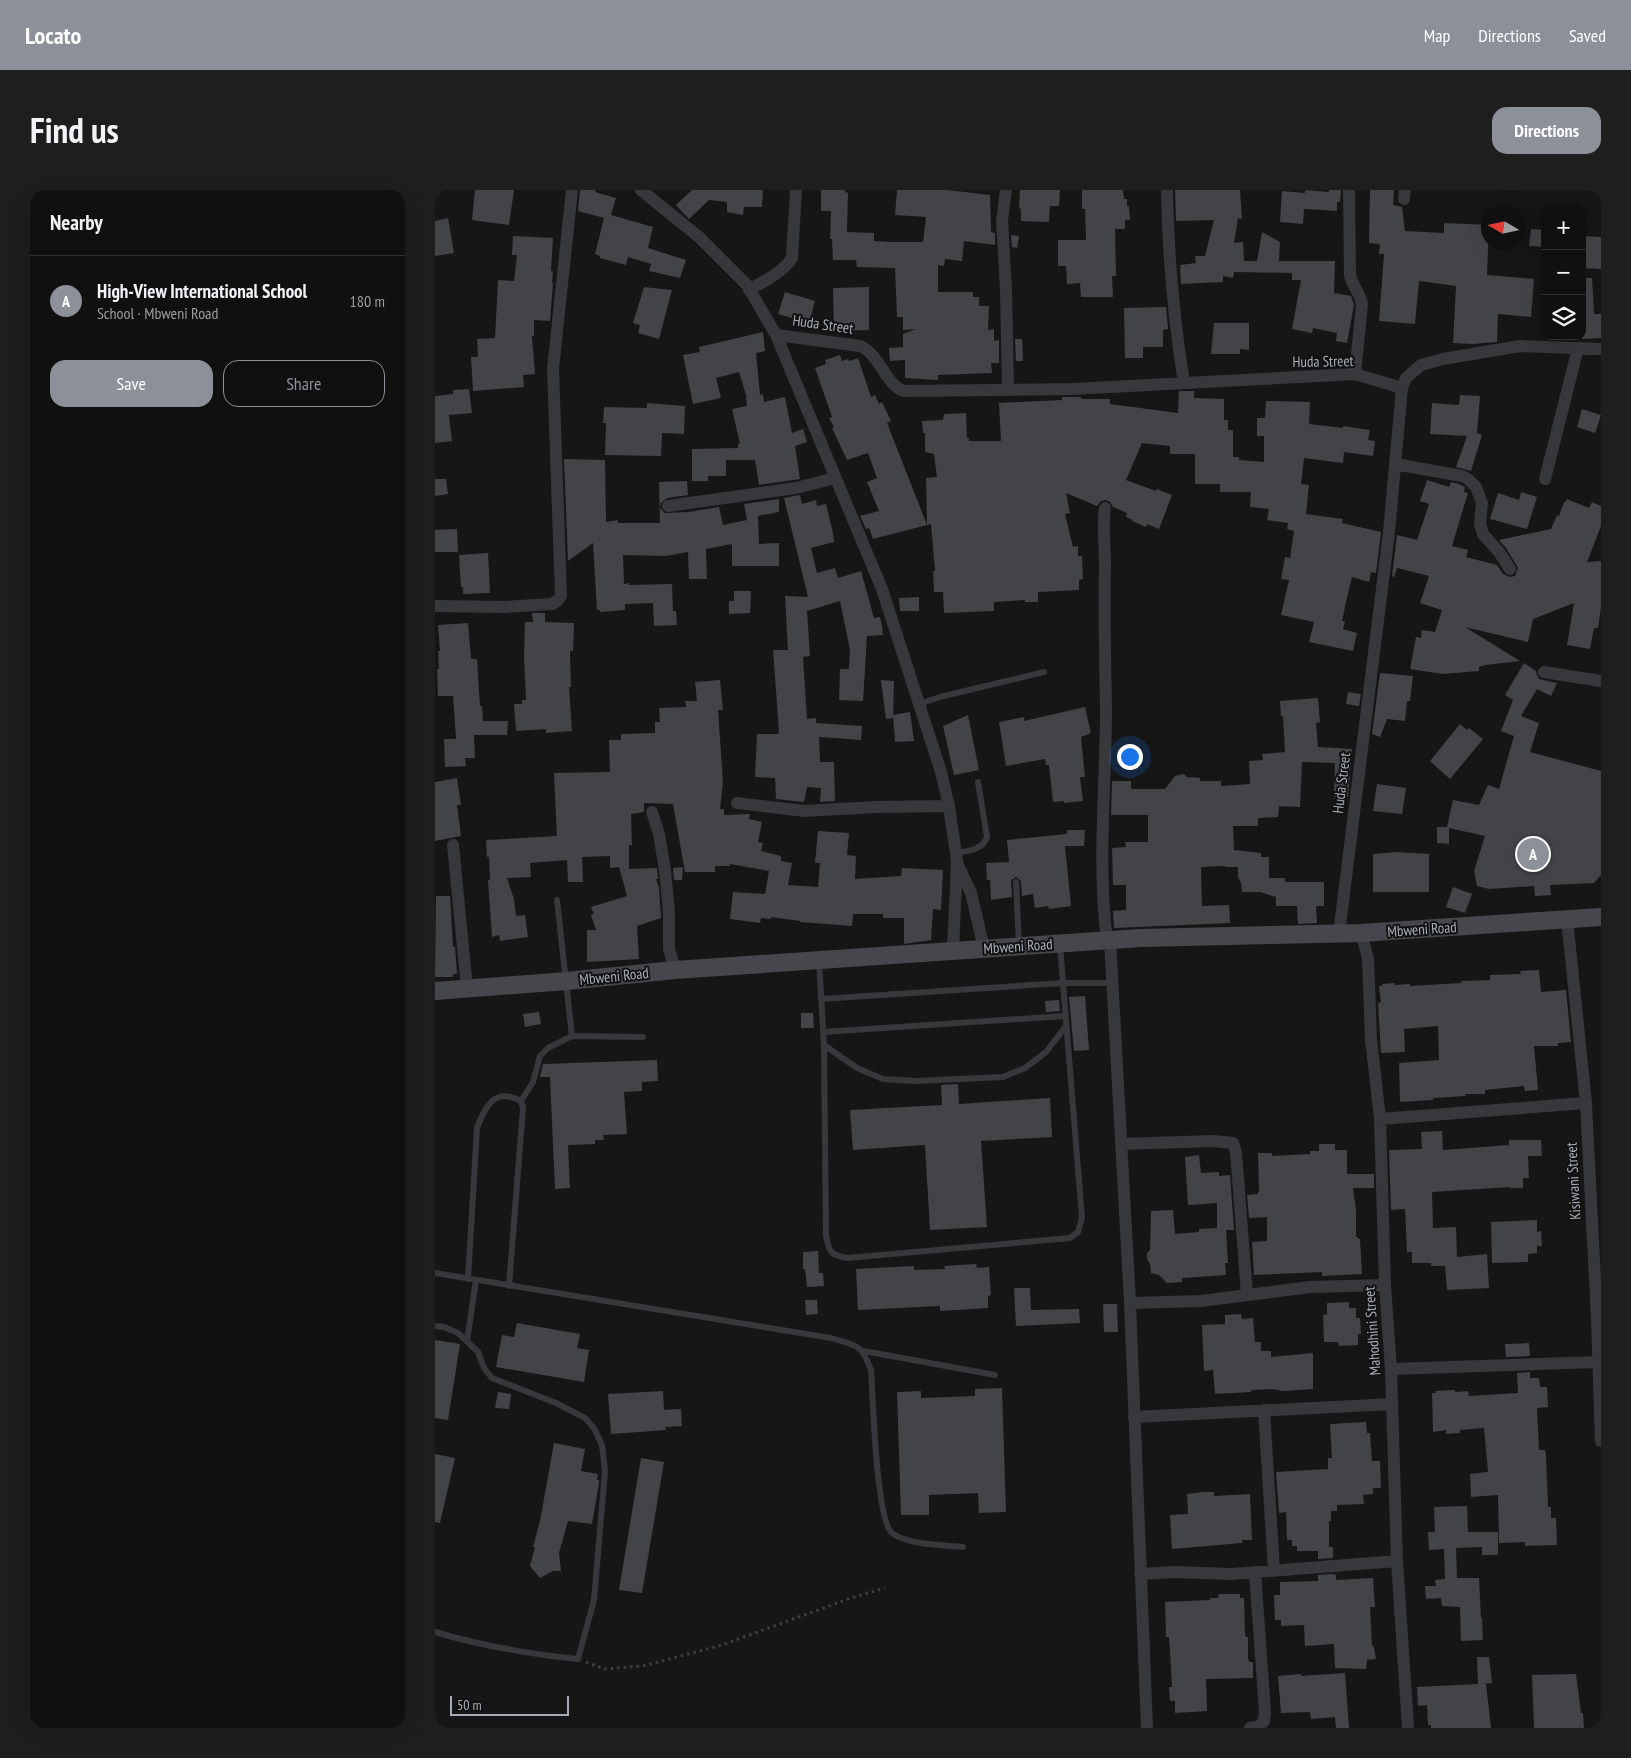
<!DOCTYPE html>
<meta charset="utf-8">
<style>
body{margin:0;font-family:"PT Sans Narrow",sans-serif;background:#1e1e1f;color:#f1f3f6}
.controls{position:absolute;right:15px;top:15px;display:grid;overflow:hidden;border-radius:10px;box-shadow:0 5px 20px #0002}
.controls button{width:45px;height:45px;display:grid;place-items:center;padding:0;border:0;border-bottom:1px solid #303031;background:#101011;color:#f1f3f6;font:25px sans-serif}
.compass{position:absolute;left:1046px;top:15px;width:45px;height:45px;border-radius:50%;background:#101011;box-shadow:0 5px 20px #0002;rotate:279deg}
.scale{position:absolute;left:15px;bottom:12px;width:119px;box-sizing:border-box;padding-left:5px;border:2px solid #a8aeb7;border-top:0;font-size:14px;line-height:18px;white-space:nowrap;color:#a8aeb7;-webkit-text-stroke:4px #111112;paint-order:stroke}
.you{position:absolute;left:694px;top:566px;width:18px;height:18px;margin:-12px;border:4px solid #fff;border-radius:50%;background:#1a73e8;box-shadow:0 0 0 8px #1a73e833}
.badge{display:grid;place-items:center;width:32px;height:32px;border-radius:50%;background:#8c9099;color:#fff;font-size:16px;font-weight:700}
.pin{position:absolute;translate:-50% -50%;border:2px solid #fff;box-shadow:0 1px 5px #0006}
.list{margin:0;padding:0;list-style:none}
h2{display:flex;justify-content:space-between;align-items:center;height:65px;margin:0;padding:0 20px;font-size:21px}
h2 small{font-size:16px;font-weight:400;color:#9c9d9f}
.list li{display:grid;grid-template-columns:32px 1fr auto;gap:15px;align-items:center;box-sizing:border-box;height:90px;padding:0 20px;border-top:1px solid #303031}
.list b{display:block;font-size:19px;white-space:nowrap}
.list p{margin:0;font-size:16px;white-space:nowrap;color:#9c9d9f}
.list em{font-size:16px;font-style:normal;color:#9c9d9f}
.actions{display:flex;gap:10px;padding:15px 20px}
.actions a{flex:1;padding:11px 0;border:1px solid #8c9099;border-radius:15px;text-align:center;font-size:18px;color:#8c9099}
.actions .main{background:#8c9099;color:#fff}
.icon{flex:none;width:28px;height:28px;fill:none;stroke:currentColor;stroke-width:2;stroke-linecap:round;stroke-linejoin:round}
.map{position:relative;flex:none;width:1166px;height:1538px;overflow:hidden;border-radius:15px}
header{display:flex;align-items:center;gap:30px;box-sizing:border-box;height:70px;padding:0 25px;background:#8c9099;color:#fff}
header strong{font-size:24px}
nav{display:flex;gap:28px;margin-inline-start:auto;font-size:18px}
.intro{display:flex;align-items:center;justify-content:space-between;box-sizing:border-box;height:120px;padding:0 30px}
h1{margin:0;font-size:35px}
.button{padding:12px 22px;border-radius:15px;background:#8c9099;color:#fff;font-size:18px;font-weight:700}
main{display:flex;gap:30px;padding:0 30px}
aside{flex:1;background:#101011;border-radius:15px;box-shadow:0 5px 20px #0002}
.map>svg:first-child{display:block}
</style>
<header>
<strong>Locato</strong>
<nav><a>Map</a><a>Directions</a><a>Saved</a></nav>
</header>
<div class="intro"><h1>Find us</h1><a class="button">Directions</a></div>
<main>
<aside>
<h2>Nearby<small></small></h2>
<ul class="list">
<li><span class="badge">A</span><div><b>High-View International School</b><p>School · Mbweni Road</p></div><em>180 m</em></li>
</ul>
<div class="actions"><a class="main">Save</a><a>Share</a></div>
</aside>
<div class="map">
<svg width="1166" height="1538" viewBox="0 0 1166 1538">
<rect width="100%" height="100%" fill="#161617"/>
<path fill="#424447" d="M40,0h39l-5,35 -37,-5z
M145,0h16l-1,2 21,6 -5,17 42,12 -5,21 38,12 -6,18 -31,-7 2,-7 -23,-7 -2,8 -26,-7v-2l-5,-2 9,-36 -26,-7z
M257,0h71l-1,17h-18l-1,8 -16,-3v-10l-18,-2 -20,19 -13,-14z
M386,0h24v2l3,1 -1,39 27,1v8l17,1h32l3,-25 -31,-2 2,-25h51l42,5 1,37 4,1v12l-31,-4 -2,20 -17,-2 -1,7 -6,-1v27h35v5h6v9h10l-1,24 6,-1v12l5,-1v23h-8l1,10 -54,2v5l-33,-2v-18l-15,1 -1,-13 14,-1v-13l13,-5 -13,1v-13h-6l-2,-49 -38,-1 -1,-7h-23l-1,-21h-2l1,-28h-10z
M585,0h40l-1,16h-9l-1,16 -28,-1v-12l-2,-1z
M647,0h41l1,9h3v7h2l1,14h-5v9h-10l1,47h-4l1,21h-32l-1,-14 -13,1 -1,-18h-8v-26h28l-1,-31h-3z
M740,0h65l2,29 -4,-1 -4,25 9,-1 1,19h13l5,-29 18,10 -1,19h56l-1,32 17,3 3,9 -7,38 -11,-2 1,-8 -24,-5 -1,5 -20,-4 9,-49h-9v-7l-58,-1 -1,6 -10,-2v6l-42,2 -1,-19 16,-2 -1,-7h10l9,-36 -38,1z
M870,0l24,2v-2h12l-1,12h-3v9l-33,-2 -1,15 -23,-2 2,-31 23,2z
M935,0h24l-1,15 9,2 3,24 39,2v-10l45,2 -2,50 47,4 -3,38 -33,-3 -1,28 -25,2 -19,-1 3,-57 -37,-5 -4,43 -36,-3 5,-67h-5l1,-10 -11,-1z
M13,28l6,35 -19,3v-35z
M1096,39l14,1v17l-16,-1z
M576,45l8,1 -2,12 -5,-1z
M78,46l40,2 -2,33h2l-1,12h1l-3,38 -16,-1v16h-2l3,38 -12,1 1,12 -51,4 -2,-34h7l-1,-18 18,-1 3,-58 16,1 3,-26h-5z
M1147,46l19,1v32l-19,-1z
M1147,88h10l2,36h7v24l-19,1z
M209,97l28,3 -13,49 -21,-6 2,-8 -7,-2z
M434,97v43l-35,1 -1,-43z
M350,102l30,9 -6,22 -31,-9z
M731,117l2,22 -5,1v17h-20v11h-18l-1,-50z
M779,133h35v27l-9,-1v5h-29z
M328,142l2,19 -9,2 4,42 3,-1 1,8 21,-5 7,36 11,-4 4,13 -12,4 5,33 -41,6 -4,-25h-29v16h-18v5h-16v-32l46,-1v-4h2l-8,-35 15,-3 -1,-8h1l-8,-26 -23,6 5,20 -28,6 -10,-49 17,-3 -1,-5z
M580,149h7l1,22h-7z
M405,165l2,6 6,-2 1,2 9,-3 13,39 4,-2 4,9 3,-2 9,19 -4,2 40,102 -54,14 -4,-11 -3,1 -6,-13 19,-5 -12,-29 10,-4 -9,-25 -21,7 -15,-32 2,-1 -5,-9 3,-1 -17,-49 11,-4 -1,-4z
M34,199l3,24 -23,2 3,26 -17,2v-47l18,-2v-4z
M744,201h15v7l30,1v21h4v10h5v27h6v3l25,2v-26h-7v-18h8l1,-17 44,1 -1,22 34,4v-2l27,4 -2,10 7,1 -2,15 -29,-4 -1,11 -39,-5 -3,26 8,1 -3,29 37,5 -1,4 39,9 -5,41 -5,-1 -2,10 -17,-5 -6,25 -4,19h3l-2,8 14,4 -4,18 -44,-9 5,-20 -33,-7 8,-35 -8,-1 4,-22 5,1 4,-27 -7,-2 1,-6 -21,-3 2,-11 -19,-2 1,-15h-31v-8h-25v-30h-25v-8l-28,-3 -16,37 30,11 1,-2 15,6 -13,34 -12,-5 -1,3 -14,-6 1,-1 -7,-3 1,-4 -14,-6 -3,-5 -4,-2 -5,1 -4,5 -31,-13 4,20 -5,1 8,33 5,-1v10h4l1,23 -4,1v10l-41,2v10h-13v-2l-31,2v9l-50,2 -1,-21h-9l-1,-21h2l-4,-47 -4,1 -1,-47 11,-1 -3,-23 -9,-2v-19h-2l-1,-12 21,-1 1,-6 22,-1 1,25h2v3h32l-2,-38 63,-3v-3h19v2h29v5l68,9z
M1025,205l20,1 -3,37 5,2 -11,36 -15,-4 11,-31 -37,-2 2,-31 27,2z
M212,213l38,3 -1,28 -22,-1 -1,23 -56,-1 1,-32h-3l1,-16 43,1z
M1147,219l19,6 -6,18 -18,-6z
M129,269l41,1 1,62 12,-2v3h42l-1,-41 28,-1 1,14 -21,3 -6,5 -1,5 5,5 23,-1 31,-5 4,18 24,-5 -3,-16 35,-5v13l-21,4 1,28 20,-1v23h-47v-22l-26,5 1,30h-18l-1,-27 -22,4 -43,-1 1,29 5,-1v2l43,-1 1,27h3l1,14 -23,1 -1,-23 -28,1v6l-25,2v-2h-3l-4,-67 -25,18z
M0,289h11l2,15 -13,2z
M992,290l22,7 2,-5 8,2 6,3 -1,5 4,1 -16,53 16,4 -2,7 31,8 6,9 7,3 5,-1 3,-8 -12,-20 -7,-8 52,-11 6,-14 2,1 5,-14h2l1,-3 22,9 3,-6 9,4v20l-14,36 14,-1v46l-3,21h-4l-4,21 -23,-4 7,-42 -41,16 -5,23 -63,-15 55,34 -35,4 -6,2v4l-36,3 -33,-5 6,-32 5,1 1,-8 13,2 7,-22 -22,-7 9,-27 -32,-8 -3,9 -2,-1 5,-41 20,5 12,-36 -9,-3z
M1086,302l16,5 -10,32 -37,-10 8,-26 21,7z
M365,305l2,9 14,-4 1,6 9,-2 7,29 1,9 -23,6 6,25 18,-5 3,10 23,-7 13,47 6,-1 3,14h-1l1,4 -16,1 -4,65 -24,-1 1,-31h9l1,-19 -10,-49 -33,10 3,45 -7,1 4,62 9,-1v5l46,3 -1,14 -42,-3 1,25h14l1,39 -15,1 1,-14 -14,-1 -3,15 -28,-3 -1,-21 -20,-1 2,-43h21l1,-2 -6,-82h15l-3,-54 23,1 -24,-99z
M22,339l1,23h-23v-22z
M53,363l2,40 -27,1v-7h-2l-2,-32z
M299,401h17l-1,22 -21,1v-13h5z
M484,407v14h-19l-1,-13z
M97,423h13v9l29,1 -1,28h-3l1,36h-2l3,44 -26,2v-4l-30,2 -2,-27h8v-4h4l-2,-43 1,-35h8z
M33,433l3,36h6l3,47h2l1,15h25l-1,14h-33l1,23h-10l1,8 -21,1 -1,-28h12l-3,-43h-15l-1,-27h2l-1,-18h2l-2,-26z
M1089,473l12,8 1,4 2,4 18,4 -6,13 -14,-7 -16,27 18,7 -9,29 71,19v104l-7,8 -44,2 1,10 -16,1 -1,-10 -45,3 -12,-3 -3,-15 11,-35 -36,-8v16l-12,-1v-16h10l6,-27 26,5 9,-20 11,4 15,-53 -13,-5 12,-31 -8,-5z
M945,483l33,3 -3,25h-3l-2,20 -18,-2 -7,18 -8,-3z
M285,490l3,30h-5l5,72 -3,27h4v6l26,-1 -1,5 13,3 -4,20 5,1 -2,8 20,5v5l11,2 -4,22 30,2 2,-24h-5l3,-32 31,2 -2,22 9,1 -1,23 46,-3 1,-8 41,2 -2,40 -8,-1 -2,31 -27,4v-26h-21v-4h-30l-1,12 -52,-4v-1l-29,-4v2l-10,-1 -1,5 -30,-4 3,-27 32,2 4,-23 -39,-7v2h-15v6h-30l-12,-68 -29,-1v9l-13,2 1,31h-3v24l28,-1 1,11h-2l3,9 2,30 -24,8 2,33 -52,3v-32h9l-5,-15 3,-1 -3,-7 36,-11 -8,-29 -9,1v-12l-28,1 1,25h-15l-1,-22 -37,3 1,14 -24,1 7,21 2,17 9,-1 3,22 -28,4 -1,-6 -7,2 -4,-57h2l-1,-23h-2l-1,-17 71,-4 -3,-63 56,-1 -1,-32h12v-6l34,-1v-11h5l-1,-14 27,-1 -1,-6h12l-2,-19z
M446,490l13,1 -1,37 -7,1z
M913,502l13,2 -2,12 -13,-2z
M883,508l2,24 -4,1 2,24 34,2 -4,48h-14l1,-34 -33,-1 -2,45 -21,-1 -1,11 -20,1v8h-25l1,24 27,3v4h8v21h16v4h39v24h-8l1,17 -19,1 -1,-18h-21v-9l-16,-5h-18l-1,-9 -3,-6v-10h-13v-1l-24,1 1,39 27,-1 1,18 -116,5 -1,-17 13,-1v-25h-13l-1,-37 14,-1 -1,-5h23v-27h-37l1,-34h19v8h34l10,-13 9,-2 3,3 13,1v3h21v5l29,-2 -1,-23 14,-1 -1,-6 23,-2 -2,-36h-2l-1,-15z
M650,517l6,26 -10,4 4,40h-5l3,24 -19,2v-2l-11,1 -4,-37h-3l-1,-6 -39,7 -7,-44 25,-5v4z
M475,522l4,29 -19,1 -2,-27z
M533,525l11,55 -25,5 -11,-49z
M1025,534l7,6 2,-2 14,11 -33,40 -20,-18z
M22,588l4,27h-4l4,31 -26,5v-59z
M942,594l29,4 -4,26 -29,-3z
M632,640h18l-1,16h-19l6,60 -22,3 -1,-3 -13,2 -2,-14 -11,2 -1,-15 -5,-4 -5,3 1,17 -21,3 -1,-20h-3l-1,-17 23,-1 -2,-22 60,-6z
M962,662l32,2v38h-56v-38z
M248,677l-1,13h-8l-1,-12z
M1018,697l19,7 -7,19 -19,-6z
M1,706h14l3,51h2l2,27h-4v3h-18z
M1104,780l2,22 25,-2 5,52 -13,1v3h-24l4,44 -13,1 -1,-5 -39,4v4h-20l1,2 -33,2v2l-33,2 -1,-39 40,-3 -1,-34 -34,3 1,23 -24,1 -3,-50 3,-1 -2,-16h3v-2l13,-1v2l15,-1v2l51,-3v-2l29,-1v-5l31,-1 -1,-3z
M650,806l4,54 -15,1 -5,-54z
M624,810l1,11 -14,1 -1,-11z
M104,822l2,12 -16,3 -2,-13z
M366,823h12l1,15h-13z
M222,870l1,21 -16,1v9l-18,1 3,42 -24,1 1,5h-9v4l-27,1 2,43 -15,1 -5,-112h-10l3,-13z
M523,894l1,20 91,-6 2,39 -71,4 6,86 -57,3 -5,-85 -72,5 -3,-40 92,-5 -1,-20z
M1007,941l1,19 66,-5v-5h32l1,16h-14l1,22h-6v10h-13v-1l-78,5 1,36 23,-1 1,30 30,-3 2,34 -42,2 -2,-24h-14v-3h-19v-11h-5l-2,-43 -14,1 -2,-60 33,-1 -1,-17z
M884,954h16v6h12v24h27v14h-21l3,22v27h2v2h2l2,35 -40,2v-4l-68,3 -2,-33 15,-1v-24l-18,1 -2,-23 11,-1v-2h1l-1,-39h14v3l38,-2v-3h9z
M764,965l2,18 18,-1v4l11,-1 4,55h-8l2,33h-3l1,12 -44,3v4l-15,1 -8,-8 -8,-2 -1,-9 -3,-5v-6l3,-3 1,-39 22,-1 2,24 24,-2v-3l18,-1v-25l-29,2 -3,-48z
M1102,1030v12l4,-1 1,15h-5v7l-9,1v8l-36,1 -1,-41z
M383,1061l1,22h4l1,13 -17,1 -2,-18h-2v-17z
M541,1074l1,4 12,-1 2,28 -3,1v12l-48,3v-5l-82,4 -2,-41 58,-3v4l31,-1 -1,-3z
M579,1098h16l1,22 48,-1 1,14 -64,3z
M370,1110h12l1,14 -12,1z
M914,1112v6h7v10h4l1,16h-3v11l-19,1 -1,-4h-14l-1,-27 4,-1v-11z
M668,1114h14l1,28h-14z
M806,1124l1,5 11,-1 2,24h6v9h10v6l42,-4v36l-30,2 -11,-2 -21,1v2l-36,2 -2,-24 -9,1 -2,-46 23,-1v-9z
M82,1133l63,11 -3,14 12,2 -5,32 -88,-15 6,-32 12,2z
M0,1150l25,4 -12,76 -13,-2z
M1094,1153l1,13 -24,1 -1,-13z
M1095,1182v6h9l1,9h7l1,20 -11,1 2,42h6l1,5 2,52h3v11h5l1,27 -32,1v-4l-26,1 -1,-48 -27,2 -1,-23 18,-2 -4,-44 -24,2v3l-14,1v-4l-13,2 -1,-39h4v-2l19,-1v2l13,-1 1,5 49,-3 -1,-20z
M567,1198l4,124 -27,1 -1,-20 -49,2v20h-28l-4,-123 24,-1v7l54,-2v-7z
M228,1201l1,19 17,-1 1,17 -17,1 1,3 -55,4 -3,-40z
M63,1202l13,2 -2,15 -14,-1z
M931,1232l1,11h3l2,28h8l1,27h-8v6l-10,1 1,9 -27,1v6h-6v10h-2v26h4v11l-15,1v-8h-21v-5h-5v-6h-5l-1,-28 -7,1 -3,-41 52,-3v-11h4l-2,-34z
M119,1253l31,6 -4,22 17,3 -1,6h2v3l-7,41 -24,-3 -9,32 2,18h-8l-13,7 -10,-12 5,-19h-2l7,-26z
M0,1264l20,4 -15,65 -5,-1z
M206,1268l23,4 -22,131 -23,-3z
M768,1302h11v4l36,-2 2,46h-10v3l-70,6 -2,-34 18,-1 -1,-20z
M1032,1316l1,26h30v21l-1,2h-15v-8l-26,1 1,30h22l2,40h1l1,22 -22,1 -1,-34 -18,-1 -1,-8 -15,1 -1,-13h11l-1,-6 10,-1 -1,-30 -15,1 -1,-18h7l-1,-25z
M897,1384l4,1v5l37,-2 2,29h-5l2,38 2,3 2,11 -9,1 -1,9 -31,-1 -1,-24 -29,2 -1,-21 -23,1v-6h-6l-1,-25h6v-13l38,-1v-6z
M784,1404h21v4h4l1,36 1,3h2v21l1,4h4v16l-47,1 1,32 -32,2v-12h-5l-1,-14h3l-2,-36 -1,-14h-3l-1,-35 45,-2v-2h8z
M1042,1467h12l3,26 -10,1h4l5,44h-60v-3h-3l-1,-20 -9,1 -1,-19 61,-3z
M910,1483l4,55h-13l-1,-11 -24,2 -1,-7 -29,1 -3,-37 23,-2v2z
M1141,1484l5,39h2l1,15h-50l-2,-53z"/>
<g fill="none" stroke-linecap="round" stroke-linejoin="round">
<path stroke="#3d3f43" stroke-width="3" stroke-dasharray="2.5 4" stroke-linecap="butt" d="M151,1472l18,7 39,-3 79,-21 129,-47 34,-10"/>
<path stroke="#37383c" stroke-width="6" d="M484,514l21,-7 104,-25
M520,663c12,-2 28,-3 32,-16l-9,-55
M581,692l3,63
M122,710l15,136
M625,755l3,38h49
M384,771l5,84 2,190c3,17 4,20 21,23l223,-20 8,-6 4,-14 -19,-235 -242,16
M388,842l242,-16
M389,855l33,23 26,11 32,2 88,-4 22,-9 21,-16 20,-26
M86,911l12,-19 7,-26 8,-8 24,-12 71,1
M0,1083l396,65c26,8 30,5 40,32 2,27 5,149 21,163 15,12 52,12 71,14
M33,1089l9,-151c8,-22 18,-41 44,-27l2,7 -14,178
M0,1136l9,1 14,6 20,19 6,16 8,10 64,25 29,15 9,10 8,17 3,26 -11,129 -16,59c-49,-5 -96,-13 -143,-27
M32,1151l9,-61
M429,1161l131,24"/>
<path stroke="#37383c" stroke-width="12" d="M206,0l58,47 48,48 29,50 106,254 59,183 8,34 8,55 -4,89
M571,0l-4,31 4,68 2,100
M732,0c1,65 7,130 17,193
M914,0l1,86c3,10 10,17 12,28l-7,70
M969,9l1,-9
M314,100c15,-9 33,-17 43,-32l4,-68
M341,145l84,11c20,8 27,42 45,45l167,-2 283,-15 47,14 -13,144 -50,402
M967,198l4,-10 15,-13 22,-6 77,-13 81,3
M960,274l67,12 6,3 8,8 6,16 -2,21 3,10 16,18 11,17
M1110,289l33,-131
M233,316l128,-18 39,-10
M670,318c-3,19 0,37 0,57 -1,48 0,96 1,144 0,77 -9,155 1,231
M0,416l70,1 47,-3 5,-3 4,-5 -8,-227 19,-179
M1109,482l57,9
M302,613l68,8 70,-4 74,-1
M217,622l7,22 6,36 4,43v36l6,21
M18,655l14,143
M523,675l13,28 13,55
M1132,729l19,184 11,216 4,122
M926,743l7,25 3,81 9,80 5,166 6,84 6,192 11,167
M675,750l20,363 17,425
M945,929l206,-16
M686,954l92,-3 20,2 3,9 11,143
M695,1113l71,-2 109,-14 75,-2
M956,1179l206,-7
M829,1220l10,160
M699,1227l258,-13
M705,1384l35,-2 57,2 165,-13
M815,1538l8,-1 6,-6 1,-9 -10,-140"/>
<path stroke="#45474c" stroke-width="18" d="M0,801l132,-10 108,-11 466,-32 220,-5 240,-16"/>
</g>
<g text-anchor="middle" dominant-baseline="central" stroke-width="4" stroke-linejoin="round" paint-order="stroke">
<g font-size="15" fill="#a8aeb7" stroke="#111112">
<text transform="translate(388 134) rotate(8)">Huda Street</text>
<text transform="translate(888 171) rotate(-1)">Huda Street</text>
<text transform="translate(906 593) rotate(-83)">Huda Street</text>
<text transform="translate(987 739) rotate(-4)">Mbweni Road</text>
<text transform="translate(583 756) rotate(-4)">Mbweni Road</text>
<text transform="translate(179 786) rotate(-6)">Mbweni Road</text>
<text transform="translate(1138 991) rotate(-93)">Kisiwani Street</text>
<text transform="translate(937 1141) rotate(-94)">Mahodhini Street</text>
</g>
</g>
</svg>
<div class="controls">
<button>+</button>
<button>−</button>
<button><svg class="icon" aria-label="layers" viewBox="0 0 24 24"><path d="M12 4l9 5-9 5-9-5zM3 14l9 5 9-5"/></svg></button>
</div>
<svg class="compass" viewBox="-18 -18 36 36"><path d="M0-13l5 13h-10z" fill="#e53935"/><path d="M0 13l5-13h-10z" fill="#9c9d9f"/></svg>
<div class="scale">50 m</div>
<div class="you"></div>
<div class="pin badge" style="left:1098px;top:664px">A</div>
</div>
</main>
